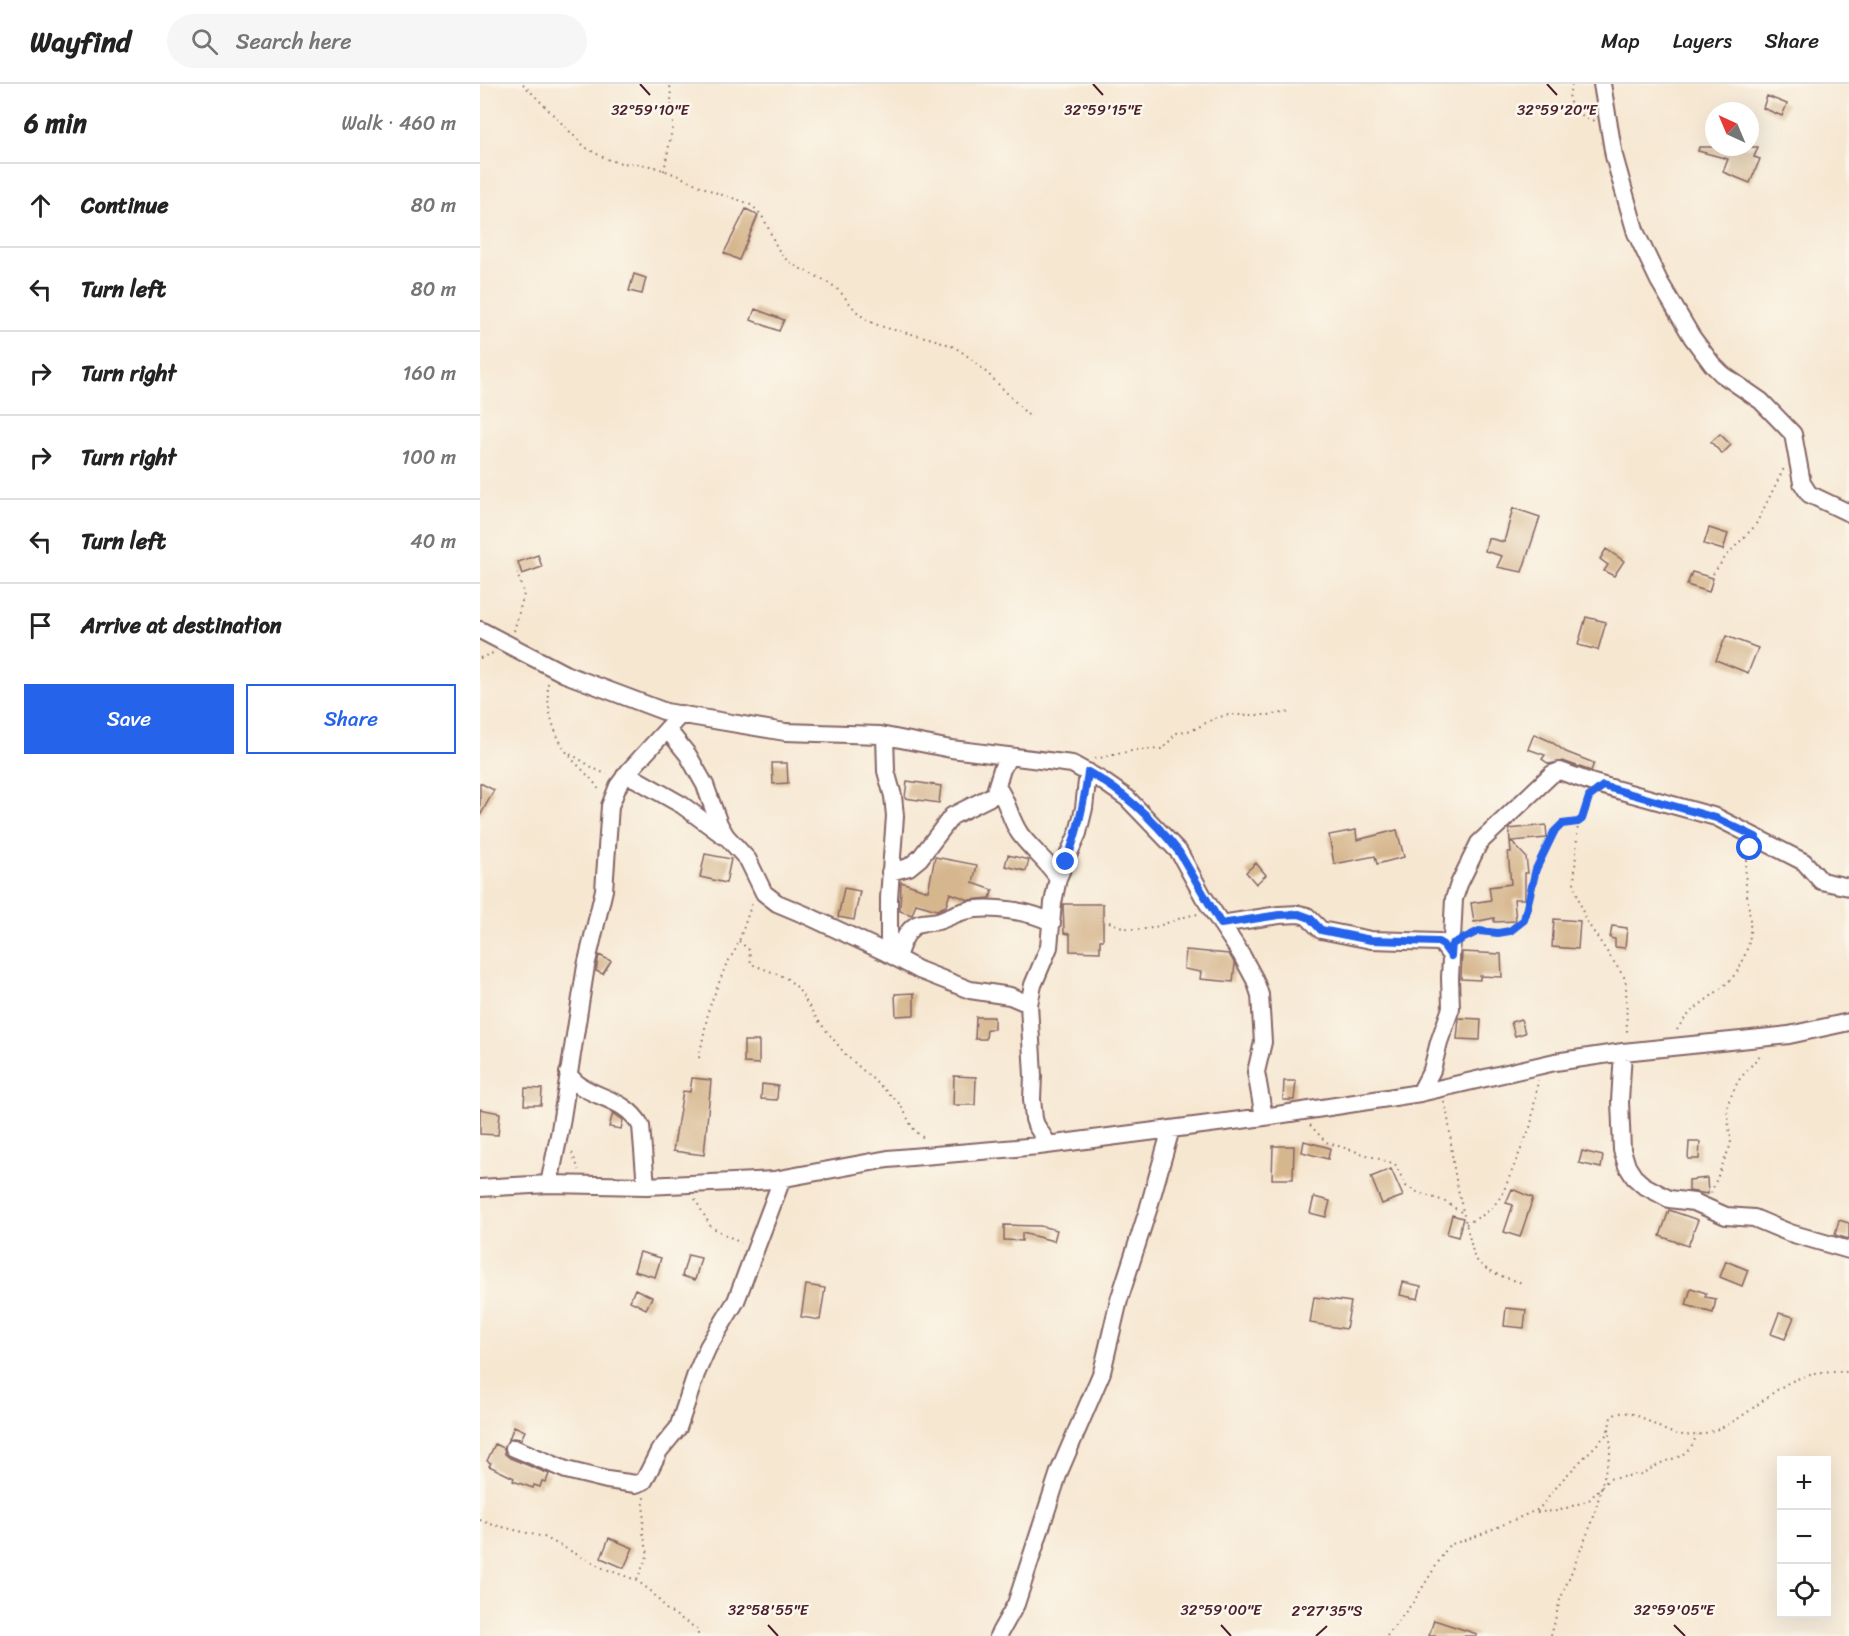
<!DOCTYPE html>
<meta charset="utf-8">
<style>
body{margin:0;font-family:Sriracha,sans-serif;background:#f6f6f6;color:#222}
.controls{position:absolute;right:18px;bottom:18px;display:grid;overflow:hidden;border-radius:0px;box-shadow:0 6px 24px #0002}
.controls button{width:54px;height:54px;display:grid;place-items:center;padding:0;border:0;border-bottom:2px solid #e0e0e0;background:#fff;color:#222;font:30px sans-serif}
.compass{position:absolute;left:1225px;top:18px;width:54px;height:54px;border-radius:50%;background:#fff;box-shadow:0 6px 24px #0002;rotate:316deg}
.stop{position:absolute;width:18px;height:18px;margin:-14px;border:4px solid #2563eb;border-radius:50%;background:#fff}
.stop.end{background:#2563eb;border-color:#fff;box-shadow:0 2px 6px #0008}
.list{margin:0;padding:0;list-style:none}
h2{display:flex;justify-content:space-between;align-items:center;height:78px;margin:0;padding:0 24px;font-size:26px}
h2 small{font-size:20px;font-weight:400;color:#767676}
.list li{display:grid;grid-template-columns:39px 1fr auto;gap:18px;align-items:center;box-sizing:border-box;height:84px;padding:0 24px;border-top:2px solid #e0e0e0}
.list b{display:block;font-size:22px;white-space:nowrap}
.list em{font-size:20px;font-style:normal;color:#767676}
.actions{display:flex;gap:12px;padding:18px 24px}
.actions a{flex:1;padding:14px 0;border:2px solid #2563eb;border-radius:0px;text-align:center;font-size:21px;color:#2563eb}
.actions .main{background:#2563eb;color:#fff}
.icon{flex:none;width:33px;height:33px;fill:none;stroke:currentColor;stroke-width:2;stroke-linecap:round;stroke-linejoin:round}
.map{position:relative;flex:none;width:1369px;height:1552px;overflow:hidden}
header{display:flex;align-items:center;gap:36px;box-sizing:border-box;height:84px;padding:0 30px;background:#fff;border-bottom:2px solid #e0e0e0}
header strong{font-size:28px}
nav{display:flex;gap:33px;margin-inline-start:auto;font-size:21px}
.search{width:420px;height:54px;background:#f6f6f6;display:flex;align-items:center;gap:15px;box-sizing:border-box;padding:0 21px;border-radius:33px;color:#767676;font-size:22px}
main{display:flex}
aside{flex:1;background:#fff}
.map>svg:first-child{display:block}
</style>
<header>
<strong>Wayfind</strong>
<div class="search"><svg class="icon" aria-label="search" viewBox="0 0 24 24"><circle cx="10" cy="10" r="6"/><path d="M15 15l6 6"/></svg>Search here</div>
<nav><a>Map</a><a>Layers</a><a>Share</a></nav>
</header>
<main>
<aside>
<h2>6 min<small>Walk · 460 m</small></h2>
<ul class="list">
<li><svg class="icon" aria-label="ahead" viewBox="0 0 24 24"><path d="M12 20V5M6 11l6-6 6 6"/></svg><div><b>Continue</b></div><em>80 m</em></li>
<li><svg class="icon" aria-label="left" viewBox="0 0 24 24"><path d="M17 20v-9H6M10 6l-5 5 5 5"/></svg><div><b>Turn left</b></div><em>80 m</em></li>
<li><svg class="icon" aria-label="right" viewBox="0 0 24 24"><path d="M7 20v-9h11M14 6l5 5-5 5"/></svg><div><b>Turn right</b></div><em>160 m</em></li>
<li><svg class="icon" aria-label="right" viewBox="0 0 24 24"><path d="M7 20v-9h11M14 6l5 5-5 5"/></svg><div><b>Turn right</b></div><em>100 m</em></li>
<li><svg class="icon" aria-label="left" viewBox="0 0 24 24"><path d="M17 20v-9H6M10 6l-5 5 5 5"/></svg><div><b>Turn left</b></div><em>40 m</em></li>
<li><svg class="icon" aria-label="arrive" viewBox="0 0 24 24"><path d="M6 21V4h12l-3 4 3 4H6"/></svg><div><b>Arrive at destination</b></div></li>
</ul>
<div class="actions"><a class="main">Save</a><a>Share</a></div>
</aside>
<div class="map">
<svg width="1369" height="1552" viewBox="0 0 1369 1552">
<rect width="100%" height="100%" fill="#fbf7ec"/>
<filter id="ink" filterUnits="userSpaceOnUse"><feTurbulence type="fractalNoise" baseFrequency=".0167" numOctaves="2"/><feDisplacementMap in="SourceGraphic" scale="12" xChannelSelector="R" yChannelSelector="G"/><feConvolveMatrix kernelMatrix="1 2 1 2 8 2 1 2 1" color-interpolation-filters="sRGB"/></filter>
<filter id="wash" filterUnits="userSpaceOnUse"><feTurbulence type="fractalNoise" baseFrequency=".008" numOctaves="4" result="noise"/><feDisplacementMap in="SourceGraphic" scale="24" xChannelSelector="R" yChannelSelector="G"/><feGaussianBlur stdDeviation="1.35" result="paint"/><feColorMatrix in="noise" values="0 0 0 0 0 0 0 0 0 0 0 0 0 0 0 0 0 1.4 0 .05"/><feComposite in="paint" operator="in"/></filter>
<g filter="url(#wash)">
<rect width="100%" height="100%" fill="#f6e7d1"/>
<g id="blocks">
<path fill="#d6b68d" d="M1287,12l20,8 -5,12 -19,-8z
M1219,63h59l-4,10 6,2 -10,24 -27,-11 5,-13 -30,-8z
M266,125l12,6 -19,45 -15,-7z
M154,190l12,4 -4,16 -13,-3z
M275,225l29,11 -5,11 -28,-11z
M1240,350l11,11 -9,9 -11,-12z
M1033,424l27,9 -18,55 -25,-5 5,-11 -17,-5 3,-13 16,4z
M1229,444l19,6 -5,16 -19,-6z
M1126,465l18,12 -10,15 -10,-5 4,-6 -8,-6z
M58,471l4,12 -20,7 -4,-12z
M1212,488l21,6 -4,14 -22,-7z
M1106,533l20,5 -8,28 -20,-5z
M1246,552l32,12 -10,25 -32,-13z
M1054,650l16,7 16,11 28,11 -3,8 -28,-10 -14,3 -7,-5 3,-4 -17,-6z
M292,679h15l1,20 -15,1z
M427,697l34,5 -2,17 -34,-5z
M0,699l14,7 -14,26z
M1066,741l1,13 -36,3 15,16 2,16h-3v26h-11l2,22 -22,1v-4l-20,4 -3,-19 20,-3 -2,-13 22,-3 -3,-32h3l-2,-23z
M876,746l1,10 40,-10 7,27 -27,7 -2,-8 -41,8 -5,-29z
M225,770l26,5 -5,24 -26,-6z
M528,771l21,5 -3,11 -21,-5z
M455,773l42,8 -4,18 20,7 -3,8 -21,2 -19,-7 -4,13 -9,4 -21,-6 -4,11 -12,-4 1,-29 27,9z
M776,779l10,12 -10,9 -10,-12z
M364,804l16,3 -6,29 -16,-3z
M583,820h40v36h-3v12l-30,-1v-17l-6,-1z
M1074,835l26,2 -2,28 -26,-2z
M1132,842l15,2 -2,20 -10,-1v-8l-5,-1z
M706,866l43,4 6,10 -2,18 -33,-3 1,-7 -17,-3z
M982,868l39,2 1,23 -22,-1v4l-19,-1z
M119,871l12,6 -8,13 -7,-3z
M434,909v22l-18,1 -1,-22z
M496,933h18v12h-7l-1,10h-11z
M979,934l22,1 -1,21 -23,-1z
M1041,935l4,14 -10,3 -4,-14z
M264,957h15v23l-15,-1z
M474,992l22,1 -1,28h-22z
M212,994l19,2 -7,75 -31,-4 10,-60 7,1z
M804,997h12l-2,19h-11z
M282,1000l16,2 -1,14 -16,-1z
M45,1004l17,1 -1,16h-17z
M0,1025l20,4 -2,22 -18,-1z
M133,1029l10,7 -2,9 -12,-2z
M824,1057l26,7 -2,11 -26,-7z
M1209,1058h11l-1,17h-11z
M793,1062h21l-1,33h-21z
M1102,1067l21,5 -2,12 -22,-5z
M911,1085l12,27 -21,8 -11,-27z
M1227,1094l1,16 -19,-3v-11z
M1032,1105l21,9 -13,39 -16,-5 9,-27 -7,-2z
M834,1113l16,4 -4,16 -16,-4z
M1189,1126l29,10 -10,26 -28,-10z
M972,1131l11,3 -5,19 -11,-3z
M1359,1136l10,3v16l-14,-4z
M524,1141l36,1 17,4 -3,11 -32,-8v8l-18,-1z
M160,1168l21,6 -6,19 -21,-6z
M208,1171l13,3 -6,22 -13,-4z
M1246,1177l22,9 -6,16 -22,-9z
M923,1198l18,4 -3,13 -18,-4z
M326,1201l19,3 -5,32 -19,-3z
M1211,1204l15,5 -1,4 11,2 -3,14 -27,-8z
M155,1205l17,8 -6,12 -16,-8z
M834,1213l37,5 -5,27 -36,-6z
M1026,1224l20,2 -2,18 -20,-2z
M1299,1229l15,4 -9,22 -14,-5z
M34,1342l11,5 -4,8 -8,-1 -4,1z
M15,1360l9,4 1,6 5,4 39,16 -3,8 -4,-1 -2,6 -6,-2 -1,3 -20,-7 1,-3 -25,-12 2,-3 -4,-2z
M129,1454l24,10 -9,20 -23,-10z
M954,1536l43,14 -1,2h-47z"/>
</g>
</g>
<g filter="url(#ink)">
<use href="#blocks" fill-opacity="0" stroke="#866565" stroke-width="1.5"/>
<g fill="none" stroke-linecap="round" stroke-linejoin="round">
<g stroke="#866565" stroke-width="20">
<path id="minor" d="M1122,0l12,72 9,32 13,45 23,48 33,56 20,27 10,10 39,27 32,33 9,49 7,11 40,19
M0,546l85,44 101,38 119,20 95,3 71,14 121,15 29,16 26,18 52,54 24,44 38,58 14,26 5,15 3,47 -7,30 8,45
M187,645l21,26 17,30 14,39 7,12 22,24 16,33 13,10 31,13 75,35 36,19 51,20 40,6 19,8
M405,652l1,35 7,25 2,20 -6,82v55
M145,691l11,4 46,26 42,31
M517,703c11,14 12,31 23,47 12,16 28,28 38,44
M410,788l19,-5 11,-9 32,-42 42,-21 8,-26 7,-13
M741,840l58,-9 20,-1 8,2 14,14 50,10 68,2 4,3 8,11
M417,873c4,-11 8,-25 19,-32 6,-4 15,-2 22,-4 9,-3 18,-8 27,-10 24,-6 67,0 87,12
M1143,968l-3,49 2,49 5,16 7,11 9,8 26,14 25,3 32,14 28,2 36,15 59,17
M88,989c15,26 56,21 73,53l5,60
M940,1009l12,-23 7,-28 12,-34 -1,-30 4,-79 5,-15 20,-41 73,-69 8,-3 33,12 123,34 88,45 17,19 28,6
M568,1060l-12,-19 -2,-6 -2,-20 1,-23 -4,-72 4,-19 16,-38 4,-44 5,-25 20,-45 6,-25 4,-36
M69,1100l11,-54 26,-164 18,-76 6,-84 8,-20 11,-15 52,-57
M0,1104l69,-4 97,2 128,-6 114,-21 151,-13 225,-29 156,-24 135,-31 68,-10 166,-17 60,-13
M34,1364l52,22 41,10 29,4 8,-3 15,-30 19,-23 18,-54 12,-27 28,-46 46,-122
M518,1552l18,-32 43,-132 43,-100 17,-72 29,-90 23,-81"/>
</g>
<path stroke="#866565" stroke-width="2" stroke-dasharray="1.5 4.5" stroke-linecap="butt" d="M43,0l62,63c12,7 24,15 38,16 6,1 12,0 18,1 27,5 51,19 76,29 10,4 21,6 30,10 24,12 22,42 41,58 13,10 31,15 44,24 16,11 21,30 43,39 28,11 62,11 87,28 25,18 47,44 69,66
M1092,0c-8,22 3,29 22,37
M184,87l9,-46 -3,-41
M1233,490l14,-19 28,-29 29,-58
M34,547l10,-37 -7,-21
M0,574l13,-5
M68,599c-2,26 6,54 23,75 9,10 21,20 28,32
M90,670c13,6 23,16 37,20
M615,675l41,-9 27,-1 13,-16 17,-3 22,-12 13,-3h40l23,-3
M1098,738l-4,62 11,35 39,58 2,7 1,52
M629,838c41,18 52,-2 89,-8
M987,854c21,-12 38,1 57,-18l12,-51 12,-27 9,-14 5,-4 16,-2 4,-3 7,-22
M259,857l10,9 2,14 34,13 12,10 20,32 29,36 50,45c14,15 11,29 30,39
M1197,946c15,-29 55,-39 66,-70 3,-8 7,-18 7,-27 2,-27 -11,-56 0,-83
M219,974l10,-50 17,-43 11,-18 15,-44
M964,1018c7,21 6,44 10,66 5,30 13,59 20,88 8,16 33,22 49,27
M830,1041l16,17 69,22 11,22 13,7 25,8 20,13
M92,1069l7,17
M1231,1109l20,-49 -4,-34 1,-7 10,-22 23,-27
M215,1115l16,28 30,16
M986,1140l17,-9 9,-7 10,-13 29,-70 7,-45
M1057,1428l21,-1 20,-7 11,-4 20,-21 32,-5 22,-12 18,-6 10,-9 6,-12
M0,1436l10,4 54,13 59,31 33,12 16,12 14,17 31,20 2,3 -2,4
M157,1496l11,-26 -5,-21 1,-37
M907,1552l27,-35 35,-56 28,-9 62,-27 24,-30 43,-44 3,-7 2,-11c17,-13 38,6 54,13 13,6 27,7 40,3 31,-7 52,-30 78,-47 19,-12 44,-15 66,-14
M1071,1552l9,-36 33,-80 18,-71 -2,-21"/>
<use href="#minor" stroke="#fff" stroke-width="16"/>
</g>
</g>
<g fill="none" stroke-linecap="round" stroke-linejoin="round" filter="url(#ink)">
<path stroke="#2563eb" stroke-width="8" d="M586,778c12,-30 18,-58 22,-90 36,20 66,48 91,80l42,72 58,-9 20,-1 11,4 11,12 50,10 67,2 5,3 8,11 1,-12 27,-13 19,2 12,-2 14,-11 12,-51 18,-37 8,-8 16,-2 4,-3 7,-22 14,-11 113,32 40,19 -6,11"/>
</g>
<path fill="none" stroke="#4a1f2b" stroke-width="2" d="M160,0l10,11M613,0l10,11M1067,0l10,11M288,1541l10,11M741,1541l10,11M1194,1541l11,11M836,1552l11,-10"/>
<g font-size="15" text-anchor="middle" fill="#4a1f2b" stroke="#fbf7ec" stroke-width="5" stroke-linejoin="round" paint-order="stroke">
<text x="170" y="31">32°59'10"E</text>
<text x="623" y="31">32°59'15"E</text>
<text x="1077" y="31">32°59'20"E</text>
<text x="288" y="1531">32°58'55"E</text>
<text x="741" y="1531">32°59'00"E</text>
<text x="1194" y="1531">32°59'05"E</text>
<text x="847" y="1532">2°27'35"S</text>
</g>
</svg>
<div class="controls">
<button>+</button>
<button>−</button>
<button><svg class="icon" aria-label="locate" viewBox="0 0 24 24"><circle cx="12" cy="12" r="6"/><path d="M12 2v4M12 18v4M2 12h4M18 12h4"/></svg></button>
</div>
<svg class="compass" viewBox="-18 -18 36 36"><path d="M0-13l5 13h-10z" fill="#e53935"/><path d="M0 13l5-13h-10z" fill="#767676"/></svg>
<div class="stop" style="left:1270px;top:764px"></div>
<div class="stop end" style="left:586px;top:778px"></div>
</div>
</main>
